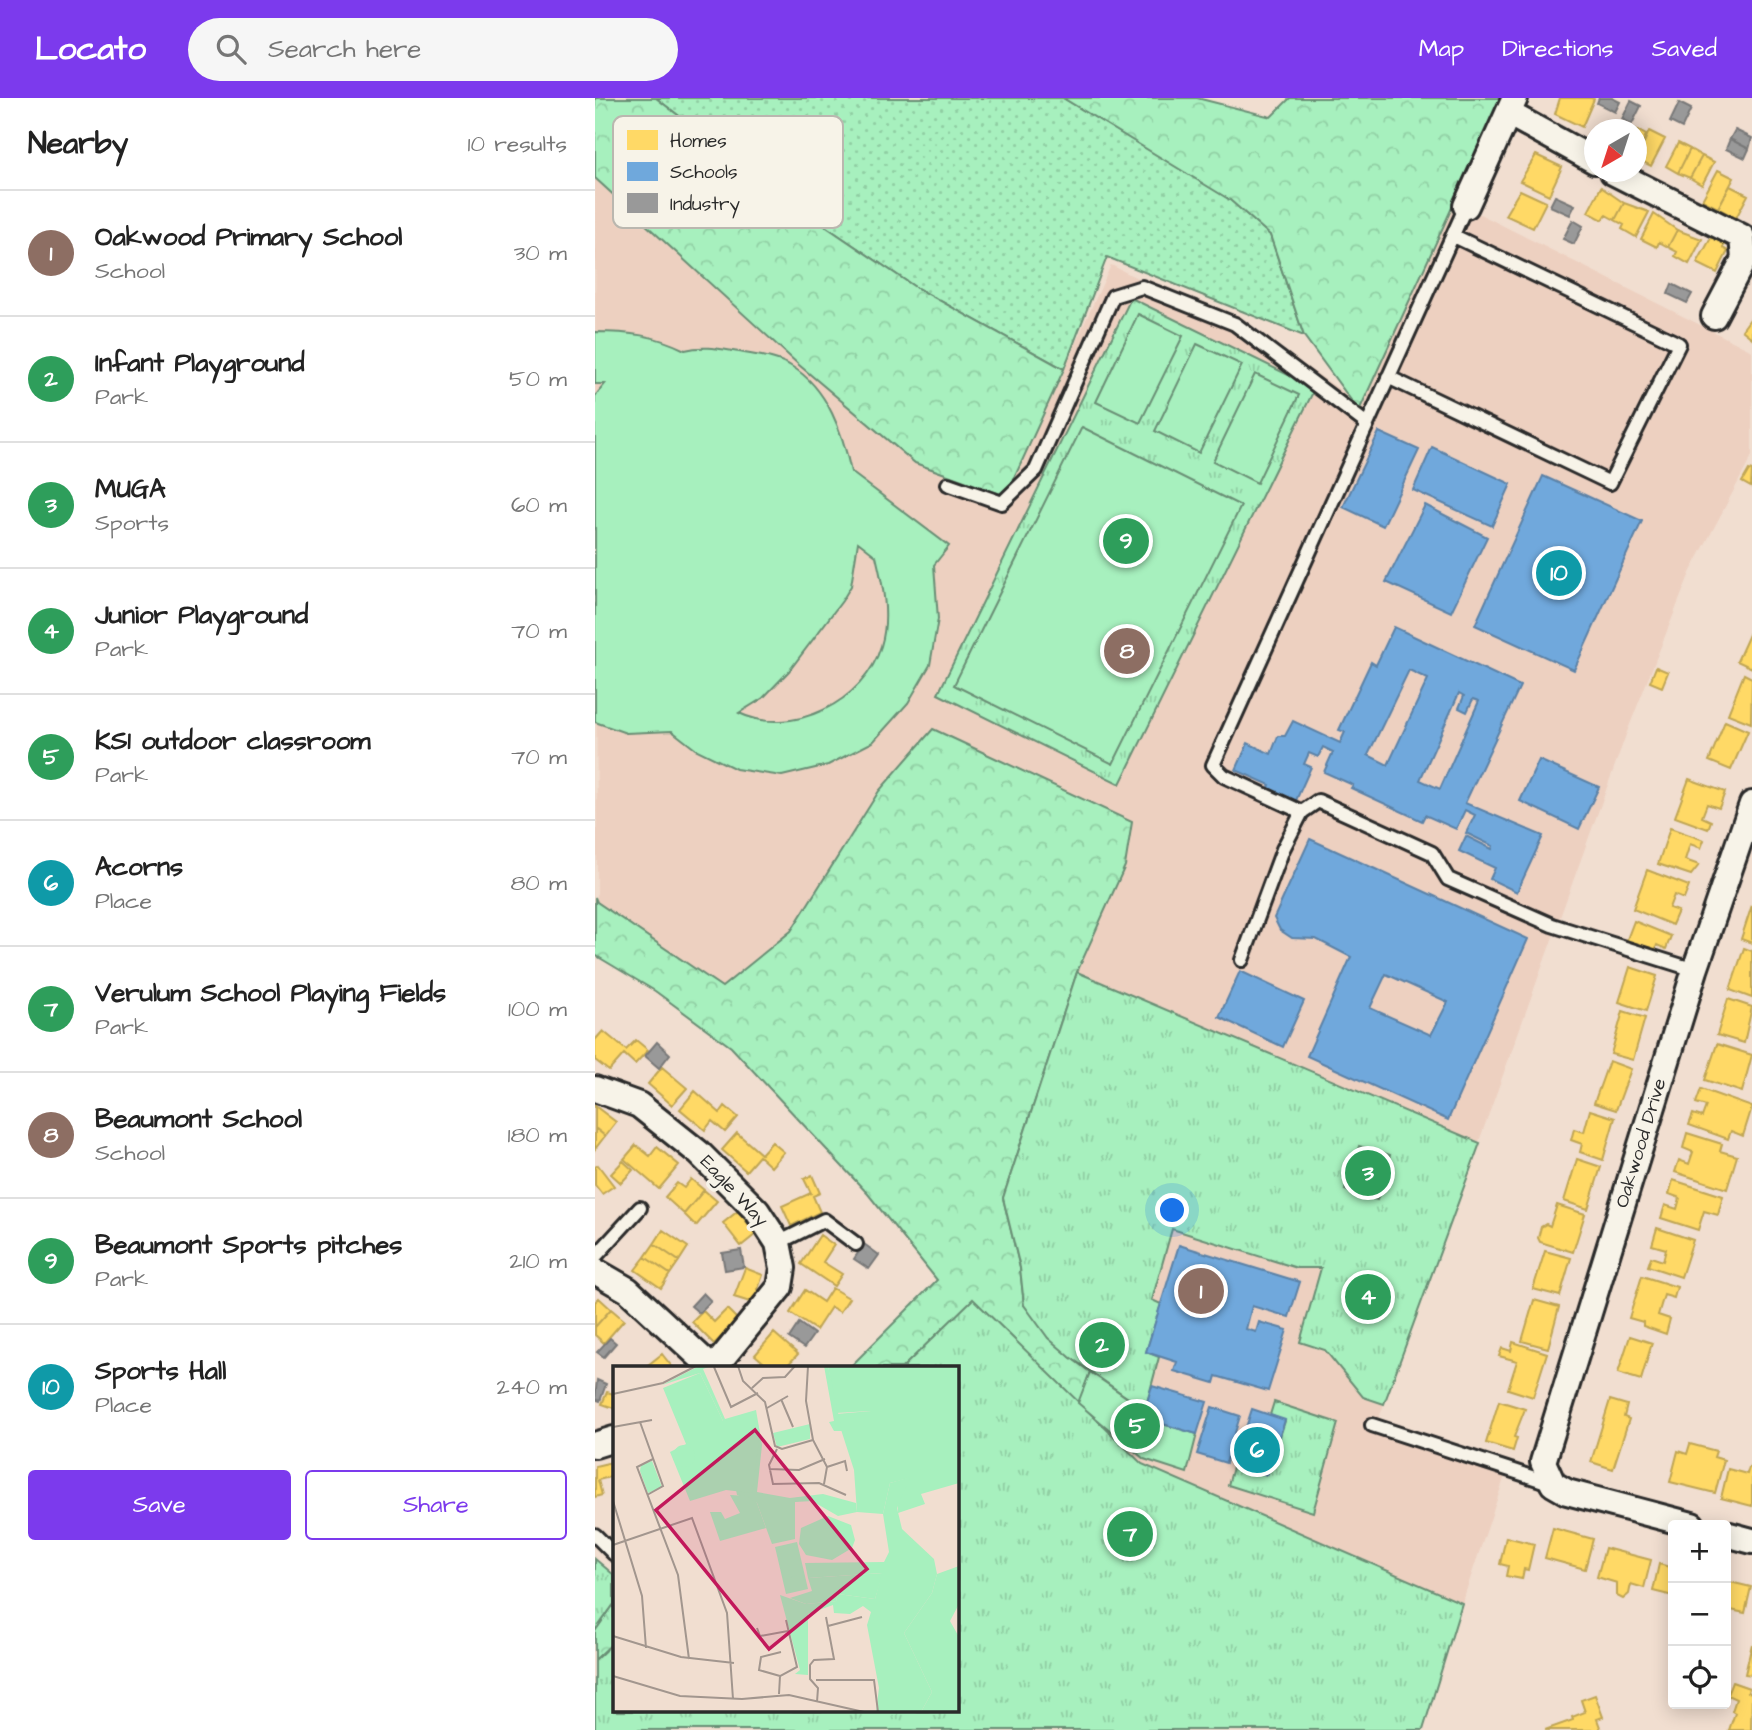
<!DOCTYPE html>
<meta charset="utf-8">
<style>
body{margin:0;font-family:"Architects Daughter",sans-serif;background:#f6f6f6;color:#222}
.controls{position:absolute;right:21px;bottom:21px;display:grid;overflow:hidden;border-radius:7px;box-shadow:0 4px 18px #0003}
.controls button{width:63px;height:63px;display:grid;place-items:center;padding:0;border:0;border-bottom:2px solid #e0e0e0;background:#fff;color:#222;font:35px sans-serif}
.compass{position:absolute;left:989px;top:21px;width:63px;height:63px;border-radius:50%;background:#fff;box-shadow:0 4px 18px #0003;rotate:219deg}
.you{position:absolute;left:578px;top:1113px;width:24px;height:24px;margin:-18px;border:5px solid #fff;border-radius:50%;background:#1a73e8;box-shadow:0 0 0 10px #1a73e833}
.badge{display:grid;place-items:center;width:46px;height:46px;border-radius:50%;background:#7c3aed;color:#fff;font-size:23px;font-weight:700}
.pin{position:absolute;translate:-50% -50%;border:4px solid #fff;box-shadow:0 2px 7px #0006}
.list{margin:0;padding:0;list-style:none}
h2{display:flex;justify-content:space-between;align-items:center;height:91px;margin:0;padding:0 28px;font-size:30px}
h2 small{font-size:23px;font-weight:400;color:#767676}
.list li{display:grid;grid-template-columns:46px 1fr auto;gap:21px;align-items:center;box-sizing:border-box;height:126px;padding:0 28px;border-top:2px solid #e0e0e0}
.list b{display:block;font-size:26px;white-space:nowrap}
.list p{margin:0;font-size:23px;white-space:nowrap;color:#767676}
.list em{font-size:23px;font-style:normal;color:#767676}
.actions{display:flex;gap:14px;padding:21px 28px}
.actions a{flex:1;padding:16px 0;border:2px solid #7c3aed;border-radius:7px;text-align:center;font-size:24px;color:#7c3aed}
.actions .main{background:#7c3aed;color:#fff}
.icon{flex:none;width:38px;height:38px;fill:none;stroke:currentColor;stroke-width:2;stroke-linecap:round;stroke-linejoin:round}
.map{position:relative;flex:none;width:1157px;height:1632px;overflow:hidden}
header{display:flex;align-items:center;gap:42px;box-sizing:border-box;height:98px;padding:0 35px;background:#7c3aed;color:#fff}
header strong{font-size:33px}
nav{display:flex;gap:38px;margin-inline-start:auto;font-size:24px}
.search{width:490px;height:63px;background:#f6f6f6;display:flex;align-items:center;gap:18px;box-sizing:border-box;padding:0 24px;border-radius:38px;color:#767676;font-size:26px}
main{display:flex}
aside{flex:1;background:#fff}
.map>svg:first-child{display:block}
</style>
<header>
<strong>Locato</strong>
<div class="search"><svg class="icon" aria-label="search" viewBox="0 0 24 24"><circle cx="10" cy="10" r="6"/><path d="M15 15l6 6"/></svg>Search here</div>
<nav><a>Map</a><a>Directions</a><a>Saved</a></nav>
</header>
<main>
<aside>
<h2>Nearby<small>10 results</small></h2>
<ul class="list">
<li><span class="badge" style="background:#8d6e63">1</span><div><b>Oakwood Primary School</b><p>School</p></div><em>30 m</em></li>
<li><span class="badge" style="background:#2e9e5b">2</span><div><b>Infant Playground</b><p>Park</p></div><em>50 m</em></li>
<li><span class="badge" style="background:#2e9e5b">3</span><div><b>MUGA</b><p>Sports</p></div><em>60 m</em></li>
<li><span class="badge" style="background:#2e9e5b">4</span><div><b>Junior Playground</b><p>Park</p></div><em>70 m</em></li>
<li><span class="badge" style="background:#2e9e5b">5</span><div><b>KS1 outdoor classroom</b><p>Park</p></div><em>70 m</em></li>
<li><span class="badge" style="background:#0f9aa8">6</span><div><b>Acorns</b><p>Place</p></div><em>80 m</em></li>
<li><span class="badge" style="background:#2e9e5b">7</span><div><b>Verulum School Playing Fields</b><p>Park</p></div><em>100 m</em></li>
<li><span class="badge" style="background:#8d6e63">8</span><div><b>Beaumont School</b><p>School</p></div><em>180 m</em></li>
<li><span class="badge" style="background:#2e9e5b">9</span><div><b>Beaumont Sports pitches</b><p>Park</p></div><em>210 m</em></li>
<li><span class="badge" style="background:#0f9aa8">10</span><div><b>Sports Hall</b><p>Place</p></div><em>240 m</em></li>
</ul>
<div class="actions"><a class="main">Save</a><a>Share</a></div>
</aside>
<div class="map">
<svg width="1157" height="1632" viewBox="0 0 1157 1632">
<defs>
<pattern id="grass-dots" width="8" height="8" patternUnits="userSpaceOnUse" patternTransform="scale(1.75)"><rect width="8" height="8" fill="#a7f0be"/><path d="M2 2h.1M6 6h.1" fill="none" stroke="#90cea3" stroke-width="1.8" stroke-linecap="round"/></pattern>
<pattern id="forest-crowns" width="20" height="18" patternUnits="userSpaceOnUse" patternTransform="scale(1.75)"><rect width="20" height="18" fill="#a7f0be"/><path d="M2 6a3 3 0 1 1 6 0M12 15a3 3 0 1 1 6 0" fill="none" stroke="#90cea3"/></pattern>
<pattern id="park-tufts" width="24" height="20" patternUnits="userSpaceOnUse" patternTransform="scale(1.75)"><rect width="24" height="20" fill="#a7f0be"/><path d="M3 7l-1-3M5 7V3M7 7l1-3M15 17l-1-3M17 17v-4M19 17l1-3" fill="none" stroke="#90cea3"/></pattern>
</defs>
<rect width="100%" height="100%" fill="#f1ded0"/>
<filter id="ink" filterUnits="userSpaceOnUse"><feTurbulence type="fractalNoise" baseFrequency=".0143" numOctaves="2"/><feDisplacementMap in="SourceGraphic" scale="14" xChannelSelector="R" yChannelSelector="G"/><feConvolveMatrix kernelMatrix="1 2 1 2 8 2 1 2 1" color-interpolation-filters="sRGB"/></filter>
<g filter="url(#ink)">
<path fill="#edd0c0" d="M0,80l204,187 115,98 92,33 105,-231 173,86 65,45 97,-199 306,154v105l-62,117 -63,159 -248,686 131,43 -48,142 -320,-139 -169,-165 104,-327 48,-106 -246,-75 -88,140 -69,56 -125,-85z"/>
<path fill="url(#grass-dots)" stroke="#698e74" stroke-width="2" d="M61,0h407l165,100 42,37 34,101 -197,-79 -43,112 -149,-82 -121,-82z"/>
<path fill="url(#forest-crowns)" stroke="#698e74" stroke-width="2" d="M0,0h61l138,107 121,82 149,82 -58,127 -91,-33 -116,-98 -204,-187z
M468,0h134l74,19 19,-19h212l-143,313 -55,-75 -34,-101 -40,-35z
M338,631l199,93 -7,44 -48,106 -74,226 17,70 4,37 46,52 20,15 -11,31 -106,-103 -71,68h-53l88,-88 -69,-86 -137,-147 -76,-56 -60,-36v-58l2,5 125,85 69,-56 88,-140z
M19,1506v38l-19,18v-29z"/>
<path fill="url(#park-tufts)" stroke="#698e74" stroke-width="2" d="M536,200l184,90 -195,396 -182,-90z
M482,874l403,171 -96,261 -21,-7 -38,-47 -25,-8 21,-74h-24l-125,-39 -20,71 9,4 -15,48 13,5 -14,53 -75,-53 -22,-19 -24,-33 -4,-37 -17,-70z
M378,1201l169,165 320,139 -39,127h-828v-70l19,-18v69h343v-343h-55z
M679,1304l64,21 -25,89 -85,-27 6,-21 33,11 18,-54 -15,-6z
M0,1461l19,16v29l-19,27z"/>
<path fill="#a7f0be" stroke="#698e74" stroke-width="2" fill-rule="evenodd" d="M543,216l45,22 -43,87 -44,-21z
M0,234c34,0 60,3 90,18 19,-5 35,-1 54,2 16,3 38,5 52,14 37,22 52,68 60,106l98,74 -15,19 4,54 -8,46 -22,38 -35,39 -45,23 -46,11 -46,-7 -41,-20 -23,-18 -46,2 -31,-11v-326l10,-12h-10zM263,444l18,14c7,29 14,61 5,90 -16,56 -90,92 -142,67l24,-15 26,-27 53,-70 9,-15z
M602,246l45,21 -43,88 -44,-22z
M660,276l44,21 -42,88 -44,-22z
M487,329l159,79 -128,258 -159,-79z
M764,1048l31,9 -13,45 -32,-10z
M495,1274l55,38 -3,8 55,16 -10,39 -43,-14 -66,-56z"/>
<path fill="#ffd966" stroke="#bfa554" stroke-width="2" d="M996,0l3,1 -12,28 -27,-13 5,-16z
M1042,32l9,5 -9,20z
M1054,33l16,8 -14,27 -14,-7z
M1083,45l12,6 -12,24 -12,-7z
M1095,51l12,7 -12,22 -12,-5z
M941,57l26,12 -13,28 -29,-14z
M1107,58l12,6 -12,23 -12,-7z
M1123,72l16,8 -16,30 -16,-8z
M1135,88l18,9 -12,23 -18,-10z
M1006,89l23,16 -9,17 -9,-5 -3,5 -15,-8z
M925,92l26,12 -13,26 -28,-13z
M1029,105l25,9 -13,25 -14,-8 2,-4 -9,-5z
M1059,116l23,16 -9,17 -9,-5 -2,5 -16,-8z
M1082,132l25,9 -13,25 -14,-8 2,-4 -9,-5z
M1117,138l13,7 -2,5 5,3 -11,22 -20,-10z
M1155,221l2,2v17l-10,-8z
M1154,372l3,1 -1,16 -9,-5z
M1157,530v40l-15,-7z
M1061,569l12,5 -6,15 -12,-5z
M1149,576l8,4 -1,45 -23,-9z
M1130,623l23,10 -17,39 -22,-9z
M1094,681l36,13 -6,16 -12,-4 -5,13 9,4 -3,8 -33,-12z
M1075,730l34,12 -3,8 -11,-4 -5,16 14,5 -8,10 -33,-11z
M1052,772l42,16 -5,13 -10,-4 -5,13 9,3 -6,14 -39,-16z
M1157,807v38l-11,-4z
M1039,823l37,15 -5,13 -9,-4 -3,8 -28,-11z
M1149,850l8,3v47l-22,-8z
M1035,869l27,9 -11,35 -27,-9z
M1133,901l24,8 -8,36 -27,-8z
M1028,913l22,7 -12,42 -22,-6z
M8,933l23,19 10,-10 12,10 -13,14 -11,-10 -15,17 -14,-11v-20z
M1122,946l35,11 -10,37 -37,-12z
M1014,963l22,8 -15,41 -22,-7z
M67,969l25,21 -15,17 -24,-21z
M1106,991l51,18 -9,29 -12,-5 -3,8 -39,-14 4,-11 9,3 4,-11 -10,-3z
M100,993l25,22 5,-7 13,11 -13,15 -13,-11 -7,9 -25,-21z
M0,1008l21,16 -11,14 -10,-8z
M995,1012l25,8 -12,42 -23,-8 2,-8 -11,-4 3,-11 10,3z
M0,1030l10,8 -10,13z
M142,1035l24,21 11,-12 12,10 -13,15 -12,-11 -13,15 -24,-21z
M1092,1035l35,11 -2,7 17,5 -10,33 -52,-17 4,-12 10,4 4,-12 -10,-4z
M41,1047l14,11 7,-9 22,18 -20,24 -35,-30z
M982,1061l24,8 -13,42 -24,-8z
M28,1063l10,9 -12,13 -10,-9z
M3,1067l16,21 -12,8 -7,-9v-18z
M217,1077l8,18 -7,3 7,16 -29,14 -9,-20 29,-13 -7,-14z
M96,1081l13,11 -20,24 -19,-17 12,-14 7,5z
M1078,1082l50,16 -5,19 -14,-4 -6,19 -37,-12 4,-13 12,4 3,-11 -11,-4z
M109,1092l13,11 -21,25 -12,-12z
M962,1107l28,9 -12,38 -33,-10 -2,-4 3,-11 5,-3 4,2z
M143,1113l18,23 -15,12 -18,-23z
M1062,1130l36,12 -12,37 -33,-11 3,-9 12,4 3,-12 -14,-4z
M68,1132l25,17 -9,14 -25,-17z
M225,1137l14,10 -11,17 19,12 -8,12 -33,-22z
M59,1146l25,17 -9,13 -25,-17z
M950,1153l26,7 -11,38 -27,-7z
M50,1159l25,17 -9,14 -26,-18z
M150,1170l18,7 -10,28 -19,-6z
M1047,1178l35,11 -3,11 -10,-3 -6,20 12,4 -4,15 -23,-8v-4l-14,-4z
M237,1190l17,10 -9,14 -9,-5 -15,23 -26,-17 15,-23 18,12z
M4,1200l12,11 -16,18v-25z
M939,1202l25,7 -11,41 -26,-7z
M16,1211l13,11 -20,23 -9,-8v-8z
M132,1211l11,11 -24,24 -22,-22 11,-11 11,11z
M179,1235l24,21 -13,14h-15l-15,-13z
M1035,1238l22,7 -11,37 -23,-7z
M918,1244l34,11 -14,44 -25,-8 9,-28 -18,-5 3,-8 9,3z
M67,1256l11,14h-23l-2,-3z
M12,1294l7,2v14l-12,-4z
M1015,1302l17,5 -3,12 5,2 -16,50 -22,-7z
M904,1303l26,8 -11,28 3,1 -4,13 -27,-8z
M1095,1346l26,7 -2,6 10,3 -9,33 -45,-11 8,-31 9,3z
M17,1364l2,14 -16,4 4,15 -7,2v-31z
M1154,1369l3,1v38l-31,-8 7,-29 19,5z
M958,1430l40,11 -8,30 -40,-11z
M911,1439l28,7 -6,26 -4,-1 -2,10 -16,-3 2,-10 -8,-2z
M1010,1450l46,12 -7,28 -13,-4 -2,10 -6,5 -6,-3v-13l-20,-6z
M1064,1466l14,4v28l-20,-5z
M1131,1483l25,6 -6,26 -19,-4z
M1157,1546v31l-7,-1z
M1137,1584l17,6 -1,4 4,1 -1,37h-22l6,-17 -3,-2 4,-12 -9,-4z
M1000,1597l8,22 -6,2 4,11h-56l28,-10 -1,-3 13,-5 -4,-12z"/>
<path fill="#6fa8dc" stroke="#5b82a7" stroke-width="2" fill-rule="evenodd" d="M784,334l40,18 -36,76 -40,-19z
M837,349l79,37 -19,42 -79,-36z
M948,378l99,45 -68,149 -99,-45z
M830,407l62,32 -36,75 -65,-30z
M799,529l126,59 -55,117 78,33 -26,56 -27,-13 5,-11 -36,-17 7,-15 26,13 1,-3 -27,-13 9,-18 -10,-5 -9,19 -31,-14 -3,6 -71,-33 2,-3 -29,-13 9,-20 -10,-5 -5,10 -9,-4 -5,11 7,3 -17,38 -27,-13 3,-7 -34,-15 12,-27 23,11 7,-18h7l8,-15 47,22 5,-11 -6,-2 32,-68 5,3zM814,572l19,9 -40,86 -20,-10zM864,595l5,3 -5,12 8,4 6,-13 6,2 -39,88 -20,-9z
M944,662l60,27 -20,42 -59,-28z
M715,741l218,100 -80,181 -141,-64 44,-99 -35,-18 -24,-1 -12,-8 -6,-12zM791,876l62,28 -17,33 -61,-27z
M645,873l64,30 -21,46 -64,-30z
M584,1147l121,37 -11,35 -37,-11 -6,23 10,3 3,-10 28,8 -19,61 -52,-15 -2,7 -40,-12 3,-9 -31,-10z
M557,1288l55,16 -10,32 -55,-16z
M617,1309l28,9 -14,47 -29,-9z
M657,1311l33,11 -18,55 -33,-11z"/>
<path fill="#999" stroke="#787878" stroke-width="2" d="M1004,0h13l8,4 -5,10 -18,-9z
M1036,3l10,5 -9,18 -10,-5z
M1084,5l12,6 -9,19 -12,-6z
M1140,32l17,8 -3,11 -19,-10z
M1135,41l19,10 -4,9 -19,-9z
M960,98l20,9 -5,10 -20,-9z
M978,122l10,6 -9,18 -11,-5z
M1077,186l20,10 -5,9 -19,-9z
M62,944l13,12 -11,14 -14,-12z
M269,1146l15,11 -10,14 -15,-10z
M146,1152l3,17 -19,3 -3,-17z
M108,1195l8,8 -12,12 -8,-7z
M204,1225l15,11 -10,14 -15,-10z
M15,1240l6,5 -12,14 -7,-5z
M2,1282l9,4 -6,17 -5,-2z"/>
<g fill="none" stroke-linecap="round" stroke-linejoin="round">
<g stroke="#2b2b2b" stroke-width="18">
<path id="lane" d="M793,279l222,106 69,-139 -225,-108
M353,386l54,19 34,-33 77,-174 29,-9 93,37 132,100
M707,714l-78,-36 -11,-11 253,-559
M647,862l41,-111 19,-37 16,-11 114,52 16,26 104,46 143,45
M183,1145l46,-23 32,24
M0,1159l45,-49
M777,1327l181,59
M0,1437l19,19"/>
</g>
<g stroke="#2b2b2b" stroke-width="30">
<path id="street" d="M913,15l87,48
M1018,74l129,65 2,22 -30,57
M871,108l49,-108
M0,991l44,16 60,48 58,58 21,32 5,25 -3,19 -66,81
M0,1173l33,19 84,78
M0,1347l19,-6
M1097,1427l-125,-33 -14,-8 -10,-22 152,-492 57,-166
M1131,1436l26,7"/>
</g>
<use href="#lane" stroke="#f7f3e8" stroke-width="12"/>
<use href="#street" stroke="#f7f3e8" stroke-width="24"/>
</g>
</g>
<g text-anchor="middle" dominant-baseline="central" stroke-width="7" stroke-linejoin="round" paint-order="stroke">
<g font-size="19" fill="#2b2b2b" stroke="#f7f3e8">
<text transform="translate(1046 1045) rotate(-73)">Oakwood Drive</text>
<text transform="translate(139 1093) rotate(47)">Eagle Way</text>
</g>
</g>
<g transform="translate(18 1268)">
<rect width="346" height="346" fill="#f1ded0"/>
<path d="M215,0h131v117l-38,11 4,10 -27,9 -1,-14 12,-21 -19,5 -7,31 -26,-2 -3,-42 -18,-56 35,-3 -35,2zM39,95l10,26 -14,6 -8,-22 1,-6zM346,200v38l-9,17 9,16v75h-38l11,-20 -28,-59 28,-40 5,-19zM270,207l-8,26 -37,-5 -2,7 -30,3 -16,-6 22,-7 -4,-13z" fill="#a7f0be"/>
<path d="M86,0h12l-8,3 22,50 31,-9 6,35 -5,47 33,6 33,-4 33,9 1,9 -19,4 -26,-15 -17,1v37l-23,5 -15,-41 -20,-8 -14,-74 -23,-48 -38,12zM211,0h4l14,65h-8l-5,-9 5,-1zM297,111l-13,31 5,21 32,30 3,15 -5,19 -28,40 28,59 -11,20h-45l3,-24 -12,-63 4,-13 -8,-6 -13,8 -16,-1 -1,-8 -25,9v61l-13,-1 5,-4 -20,-75 26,9 30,-3 2,-7 37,5 7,-26 -74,5 -3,-15 79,-1 5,-10 -6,-38 7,-31z" fill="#a7f0be"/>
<path d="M87,7l23,48 32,-9 5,21 -8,60 -26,-3 -36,11 -20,-49 16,-8 -23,-56zM197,58v15l-33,8 -4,-14zM117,129l17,1 10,7 9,25 -46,13 -10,-29h11l4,7 15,-6zM184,176l11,47 -22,5 -11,-47z" fill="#a7f0be"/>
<path d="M60 90a11 11 0 1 1 22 0a11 11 0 1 1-22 0ZM215,150l23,9 4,15 -3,8 -20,12 -26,-5 -7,-11 2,-16zM183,178l7,30 -19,5 -7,-31z" fill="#a7f0be"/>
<path fill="none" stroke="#a2968e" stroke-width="2" d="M125,0l5,15 22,21 10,44 7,3 31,-9M195,0l-2,35 7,39 14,27 -3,17M101,1l17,40 27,-14M139,22l11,-10 22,-1 10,-11M0,28l50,-11 33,-17M168,33l12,28M154,42l21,-12M27,56l23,64 -16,9M0,61l39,-7M164,83l-8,16 4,19 46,-1 27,12M40,93l-16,8 41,108 11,84M214,101l18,-6 2,10M156,103l30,1 26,-11M0,135l29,95 4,52M0,179l79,-27 35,95 6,86M215,260l34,-9M144,262l3,8 28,-5M0,270l68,21 53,6M0,310l67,20 62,3 47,-4 75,17M167,310l-21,-6 2,-13 20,-5M203,314h58l4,32M166,328l1,-18 17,-9 -11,-47M204,336l1,-14 -8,-9v-14l4,-5 20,-1 -8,-42"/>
<path fill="#c2185b" fill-opacity="0.15" stroke="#c2185b" stroke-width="3.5" d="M142,64l112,139 -98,80 -113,-139z"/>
<rect width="346" height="346" fill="none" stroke="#2b2b2b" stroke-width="3.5"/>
</g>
<rect x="18" y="18" width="230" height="112" rx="10" fill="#f7f3e8" stroke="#bab7af" stroke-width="2"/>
<rect x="32" y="32" width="31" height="20" fill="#ffd966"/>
<rect x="32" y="64" width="31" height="19" fill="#6fa8dc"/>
<rect x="32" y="95" width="31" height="20" fill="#999"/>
<g font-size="19" fill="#2b2b2b">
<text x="75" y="49">Homes</text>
<text x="75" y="80">Schools</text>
<text x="75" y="112">Industry</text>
</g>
</svg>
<div class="controls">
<button>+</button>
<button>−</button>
<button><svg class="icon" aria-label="locate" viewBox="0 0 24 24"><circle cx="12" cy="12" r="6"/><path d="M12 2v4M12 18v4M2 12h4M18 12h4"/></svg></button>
</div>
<svg class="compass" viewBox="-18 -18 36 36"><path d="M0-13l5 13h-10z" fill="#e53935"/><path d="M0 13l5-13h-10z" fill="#767676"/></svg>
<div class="you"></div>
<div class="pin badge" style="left:606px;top:1193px;background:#8d6e63">1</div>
<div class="pin badge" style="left:507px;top:1247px;background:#2e9e5b">2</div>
<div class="pin badge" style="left:773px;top:1075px;background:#2e9e5b">3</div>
<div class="pin badge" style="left:773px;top:1199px;background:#2e9e5b">4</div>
<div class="pin badge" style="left:542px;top:1328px;background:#2e9e5b">5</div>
<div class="pin badge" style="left:662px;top:1352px;background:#0f9aa8">6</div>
<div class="pin badge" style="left:535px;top:1436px;background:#2e9e5b">7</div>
<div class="pin badge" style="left:532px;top:553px;background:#8d6e63">8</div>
<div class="pin badge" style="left:531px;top:443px;background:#2e9e5b">9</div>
<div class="pin badge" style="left:964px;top:475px;background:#0f9aa8">10</div>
</div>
</main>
